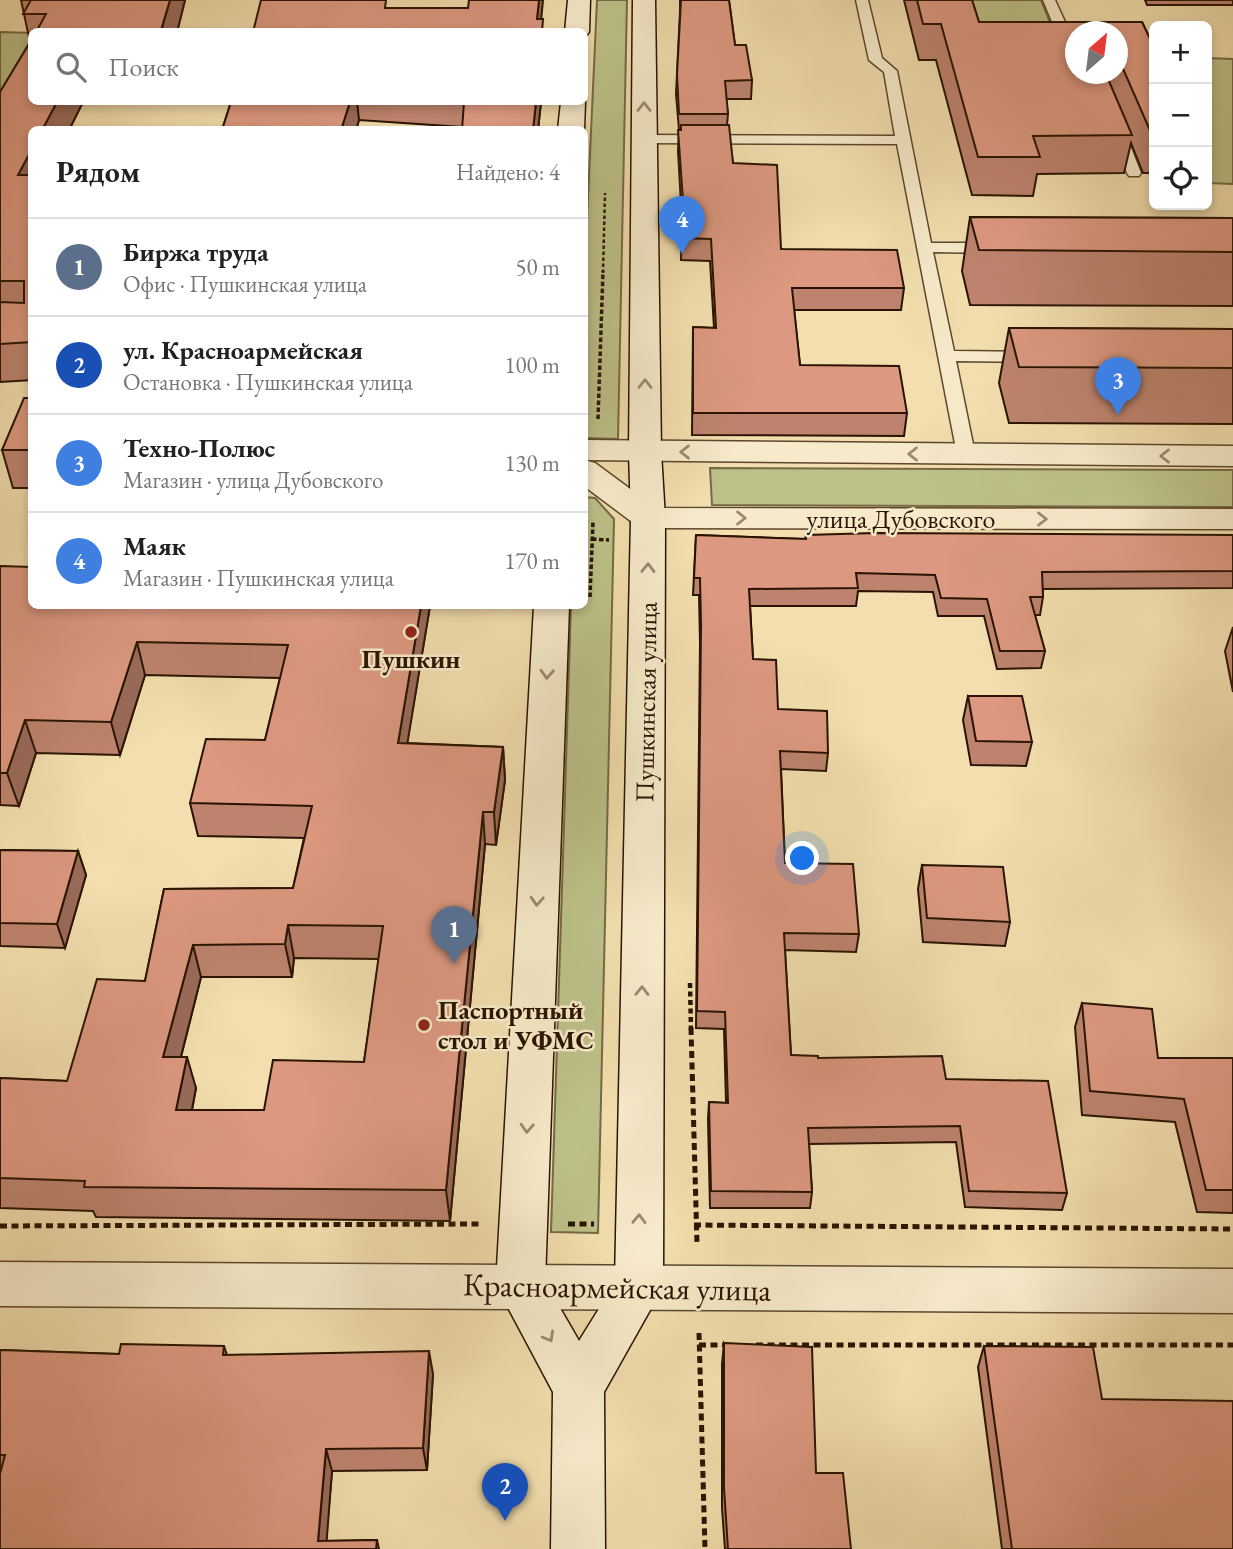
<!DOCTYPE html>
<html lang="ru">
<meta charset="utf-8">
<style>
body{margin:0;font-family:"EB Garamond",serif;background:#f2f2f2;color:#202124}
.controls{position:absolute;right:21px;top:21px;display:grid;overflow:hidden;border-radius:10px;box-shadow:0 4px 10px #0003}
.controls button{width:63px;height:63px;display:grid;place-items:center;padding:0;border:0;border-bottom:2px solid #e0e0e0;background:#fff;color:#202124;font:35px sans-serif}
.compass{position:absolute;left:1065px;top:21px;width:63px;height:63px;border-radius:50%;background:#fff;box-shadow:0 4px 10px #0003;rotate:28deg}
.you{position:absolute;left:803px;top:859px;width:24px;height:24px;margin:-18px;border:5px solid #fff;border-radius:50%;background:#1a73e8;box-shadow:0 0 0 10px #1a73e833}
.badge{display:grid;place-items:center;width:46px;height:46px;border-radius:50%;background:#0f766e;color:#fff;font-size:23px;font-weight:700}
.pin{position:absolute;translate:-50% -58px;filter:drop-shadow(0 2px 4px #0008)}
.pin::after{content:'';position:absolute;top:37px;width:24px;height:21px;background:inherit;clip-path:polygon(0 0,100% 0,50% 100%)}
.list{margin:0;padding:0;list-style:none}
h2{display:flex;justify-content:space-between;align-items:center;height:91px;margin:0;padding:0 28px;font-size:30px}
h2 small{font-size:23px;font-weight:400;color:#757577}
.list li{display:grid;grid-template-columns:46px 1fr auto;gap:21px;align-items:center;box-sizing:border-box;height:98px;padding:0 28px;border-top:2px solid #e0e0e0}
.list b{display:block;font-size:26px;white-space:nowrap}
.list p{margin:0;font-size:23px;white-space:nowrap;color:#757577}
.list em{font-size:23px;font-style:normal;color:#757577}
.icon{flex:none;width:38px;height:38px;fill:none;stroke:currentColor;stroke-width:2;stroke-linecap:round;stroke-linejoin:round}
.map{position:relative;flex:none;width:1233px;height:1549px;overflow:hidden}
.search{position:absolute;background:#fff;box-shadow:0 4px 10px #0003;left:28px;top:28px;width:560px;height:77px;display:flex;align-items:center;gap:18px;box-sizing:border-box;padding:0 24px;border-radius:10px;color:#757577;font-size:26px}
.panel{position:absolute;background:#fff;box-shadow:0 4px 10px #0003;left:28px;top:126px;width:560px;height:483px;border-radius:10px}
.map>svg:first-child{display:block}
</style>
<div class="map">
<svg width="1233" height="1549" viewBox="0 0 1233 1549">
<rect width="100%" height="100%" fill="#f2deae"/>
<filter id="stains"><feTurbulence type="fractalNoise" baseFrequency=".00286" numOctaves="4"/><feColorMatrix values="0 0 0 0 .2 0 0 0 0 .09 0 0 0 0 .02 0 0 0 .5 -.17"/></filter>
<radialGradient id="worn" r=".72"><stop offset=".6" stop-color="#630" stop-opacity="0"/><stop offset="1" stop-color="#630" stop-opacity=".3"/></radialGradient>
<path fill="#bdc189" stroke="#746a44" stroke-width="2" d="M597,0h30l-9,439 -34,-1 1,-174z
M961,0h80l13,33 -76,19z
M0,32l32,1 -1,12 -31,56z
M1207,58l26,1v125l-26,-1z
M710,468l523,2v37l-521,-2z
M585,497l10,1 19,21 -16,714 -47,-1 20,-626h13z"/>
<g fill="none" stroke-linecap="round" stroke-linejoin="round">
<g stroke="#5c462c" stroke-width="3">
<path id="service" d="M856,0h12l14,58 15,13 34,172h61l8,5 -8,5 -59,-1 21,99 78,1 8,5 -8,5 -76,-1 19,93 -9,5 -9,-5 -60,-310 -253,-1 -7,-4 7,-4 251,1 -11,-64 -15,-12z
M1043,0h12l21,46v10l-13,-8z
M1117,126l7,4 17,43 -2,3h-10l-2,-3 -17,-43z"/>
</g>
<g stroke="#5c462c" stroke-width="3">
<path id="minor" d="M584,440l649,6v20l-649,-6z
M584,460l11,3 61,45 577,1v20l-585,-1 -12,-3 -52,-39z
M0,1262l1233,7v44l-1233,-7z"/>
</g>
<g stroke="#2a1400" stroke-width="3">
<path id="secondary" d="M568,0h22l-1,32 -4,5 -1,-5h-19z
M633,0h22l6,452 4,66 -2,769 -59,105 1,157h-54l2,-157 -57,-107 38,-679h35l-24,676 34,59 36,-58 16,-765 -2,-66z
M584,101l1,1 -1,28h-26l3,-28z"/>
</g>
<path stroke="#2a1400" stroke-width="2.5" stroke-dasharray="3.5 2.5" stroke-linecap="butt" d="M603,273l2,-80"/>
<path stroke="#2a1400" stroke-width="3.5" stroke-dasharray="4.5 2.5" stroke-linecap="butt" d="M598,419l5,-148
M592,539l17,1
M590,597l3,-75"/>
<path stroke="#2a1400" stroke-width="4.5" stroke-dasharray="5 3.5" stroke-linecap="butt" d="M690,983l1,47"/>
<path stroke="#2a1400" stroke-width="5" stroke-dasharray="7 4.5" stroke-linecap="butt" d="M691,1028l6,216
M568,1224h26
M694,1225l539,4
M0,1226l479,-2
M699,1333l6,216
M699,1345h30
M756,1345h477"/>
<use href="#service" fill="#f7eaca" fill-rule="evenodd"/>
<use href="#minor" fill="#f7eaca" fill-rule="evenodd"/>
<use href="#secondary" fill="#f7eaca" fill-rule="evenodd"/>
</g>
<path fill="#bd836e" stroke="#2a1400" stroke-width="2" fill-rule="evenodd" d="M21,0h164l-8,32h-145v70h51l-14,28h-37v250l-32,2v-290l30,-50z
M680,0h49l6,45 17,35 -1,19h-25l2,15 -1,11 6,38 48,86 123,39 -3,22h-107l6,55 107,48 -3,23 -212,-1 1,-108 21,1 -4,-67 -29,-1 1,-38 -4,-71 1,-21 -3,-36 4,-83z
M904,0h68l7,22h163l12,25v126h-11l-12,-30 -7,30 -87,1 -4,22 -61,-1 -36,-135h-17zM1075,32h42v42h-42z
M1145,0h88v5h-86z
M231,102h310l-3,28h-76v-3l-103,-7 -3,10h-134z
M970,217l263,1v88l-263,-1 -8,-34z
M1009,328l224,1v95l-224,-1 -10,-40z
M32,398v90h-19l-11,-38z
M696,535l109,4 1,-4h427v53l-190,1v8l-3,18h-5l10,36 -4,17 -44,1 -13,-53h-46l-5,-24 -75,-1 -2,15h-106l3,53 25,50 50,44 -2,18 -45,-2 4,94 74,71 -3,18 -71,-2 6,105 27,3 128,21 121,114 -5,17 -97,-3 -9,-65 -147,2 3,48 -2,16h-100l-2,-89 1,-17 17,1 -2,-74 -28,-1 4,-386 -1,-47h-6z
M0,566l430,40 -23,137 96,4 2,33 -9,65 -11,-1 -35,377 -354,-4 -3,-6 -93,-3v-130l67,3 78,-100 19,-92 129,-1 11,-50 -106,-2 -8,-33 75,-63 15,-62 -135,-3 -25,80 -84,-2 -17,53 -19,-1zM294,958l85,1 -15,103 -100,48h-72l4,-22 -15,-31 20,-80h91z
M1233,627v65l-8,-41z
M968,696l64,46 -6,24 -55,-1 -8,-45z
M0,850l78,1 8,24 -21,73 -65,-2z
M922,865l88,57 -5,24 -82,-4 -5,-53z
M1082,1003l76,55h75v155l-36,-1 -22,-90 -93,-7 -7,-88z
M724,1343l92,130 35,76h-126l-3,-41v-144z
M224,1346l3,9 206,19 -6,96 -95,1 -6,70 51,-1 2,9h-379v-199l119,4z
M984,1346l118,53 131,150h-231l-24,-182z"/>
<path fill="#9a6a5a" stroke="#2a1400" stroke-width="2" d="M170,0h15l-8,32h-16z
M539,0h4l-3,32 -3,-13z
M57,102h26l-14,28h-27z
M350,102h7l2,18 -3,10h-15z
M536,102h5l-3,28h-5z
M32,149v52l-14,-26z
M421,606h9l-28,170 -4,-33z
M137,642l8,33 -25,80 -9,-33z
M25,720l11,33 -17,53 -12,-33z
M503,747l2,33 -9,65 -2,-33z
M483,812l2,32 -35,377 -4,-31z
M78,851l8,24 -21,73 -8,-24z
M288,925l6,33 -2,19 -7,-33z
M193,945l8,32 -28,111 -10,-31z
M187,1057l9,31 -10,53 -10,-31z
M429,1351l4,23 -6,96 -4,-22z
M326,1449l6,22 -6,78 -8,-8z"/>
<path fill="#dc9880" stroke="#2a1400" stroke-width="2" fill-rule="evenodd" d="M31,0h139l-9,30h-9l-1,2h-115l10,-18h-23z
M261,0h125l-1,8h83l1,-8h70l-2,19h6l-1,13h-289z
M681,0h48l6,45h11l6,35 -27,1 3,33h-49l-2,-39z
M917,0h55l7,22h163l12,25v88h-2l-35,-80v-23h-42v42h31l26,61 -99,1 7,21h-62l-37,-133h-18z
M32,39v63h25l-15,28h-10v19l-14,26h14v167l-32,2v-42l24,1v-22h-24v-189z
M231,102h119l-9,28h-119z
M464,102h72l-3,28h-71z
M681,125h48l4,38 44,2 4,84 116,1 7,38h-112l8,77 99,1 8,47h-214v-86l23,1 -5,-89 -29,-1 1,-38 -5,-70h3z
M970,217l263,1v34l-254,-2z
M1009,328l224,1v39l-214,-1z
M24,398h8v52h-30z
M875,533l358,2v36l-191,1 1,25h-13l15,54h-45l-13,-52 -46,-1 -6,-23 -79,-2 2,15 -109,1 4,70 23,1 2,49 49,2 1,42 -48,-2 5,112 68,1 6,70 -75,-1 7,122 27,1v2l124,-2 4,23 102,2 19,112 -98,-2 -9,-65 -152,2 4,64 -101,-1 -2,-89 19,1 -3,-91 -28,-1 4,-386 -1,-47h-6l2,-43 110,4v-4z
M0,566l32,1v39h389l-23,137 105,4 -9,65h-11l-37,378 -362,-3 1,-6 -85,-3v-100l67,3 30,-102 48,2 19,-92 129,-1 19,-82 -122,-3 16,-64 59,1 23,-95 -151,-3 -26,80 -86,-2 -18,53h-7zM288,925l95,1 -19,136 -91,-2 -9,50h-88l11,-53h-24l30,-112 92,-1z
M968,696h54l10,46 -56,-1z
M0,850l78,1 -21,73 -57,-1z
M922,865l81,2 7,55 -83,-4z
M1082,1003l70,6 6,49h75v132h-27l-22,-91 -94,-8z
M724,1343l88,4 4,126h27l8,76h-123l-4,-61z
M121,1344l103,2 -1,9 206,-4 -6,97 -97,1 -8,92 59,-1 -1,9h-376v-75l5,-19h-5v-105l119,4z
M984,1346l109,1 9,52 131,2v148h-221z"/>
<defs><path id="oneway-chevron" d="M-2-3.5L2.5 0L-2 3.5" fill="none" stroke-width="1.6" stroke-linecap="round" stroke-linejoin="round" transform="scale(1.75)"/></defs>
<g stroke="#9b8a6f">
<use href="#oneway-chevron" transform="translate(644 107) rotate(-90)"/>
<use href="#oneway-chevron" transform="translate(645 384) rotate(-90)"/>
<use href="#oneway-chevron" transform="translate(685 452) rotate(-180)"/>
<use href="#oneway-chevron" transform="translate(913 454) rotate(-180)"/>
<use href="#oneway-chevron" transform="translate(1165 456) rotate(-180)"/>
<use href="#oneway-chevron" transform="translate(741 518)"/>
<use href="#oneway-chevron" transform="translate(1042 519)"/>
<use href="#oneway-chevron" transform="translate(648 568) rotate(-89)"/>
<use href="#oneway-chevron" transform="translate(547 674) rotate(93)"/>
<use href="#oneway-chevron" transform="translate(537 901) rotate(93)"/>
<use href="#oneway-chevron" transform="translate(642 991) rotate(-89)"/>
<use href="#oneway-chevron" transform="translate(527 1128) rotate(93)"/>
<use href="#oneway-chevron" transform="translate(639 1219) rotate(-89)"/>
<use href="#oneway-chevron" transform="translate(549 1337) rotate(60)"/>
</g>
<g fill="#8f2418" stroke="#f7eaca" stroke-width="2.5">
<circle cx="411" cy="632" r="7"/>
<circle cx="424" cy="1025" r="7"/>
</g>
<g text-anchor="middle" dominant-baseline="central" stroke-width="5" stroke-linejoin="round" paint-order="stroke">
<g font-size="26" fill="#2a1400" stroke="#f7eaca">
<text x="901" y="519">улица Дубовского</text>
<text transform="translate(646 702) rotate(-89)">Пушкинская улица</text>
</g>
<g font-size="26" font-weight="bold" fill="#2a1400" stroke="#f7eaca">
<text x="411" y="659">Пушкин</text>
<text x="438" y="1010" text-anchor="start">Паспортный<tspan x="438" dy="30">стол и УФМС</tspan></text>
</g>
<g font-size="32" fill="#2a1400" stroke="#f7eaca">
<text transform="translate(617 1287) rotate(1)">Красноармейская улица</text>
</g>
</g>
<rect width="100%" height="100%" filter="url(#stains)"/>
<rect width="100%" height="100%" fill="url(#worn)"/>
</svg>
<div class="controls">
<button>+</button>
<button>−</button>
<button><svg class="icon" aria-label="locate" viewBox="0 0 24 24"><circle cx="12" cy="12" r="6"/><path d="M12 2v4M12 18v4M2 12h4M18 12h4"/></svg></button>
</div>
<svg class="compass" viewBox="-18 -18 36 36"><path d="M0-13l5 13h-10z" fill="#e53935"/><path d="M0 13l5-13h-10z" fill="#757577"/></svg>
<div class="you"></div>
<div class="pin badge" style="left:454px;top:964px;background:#5c6f8a">1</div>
<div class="pin badge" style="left:505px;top:1521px;background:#1a4fb4">2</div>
<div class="pin badge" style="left:1118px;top:415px;background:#3f7fe0">3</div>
<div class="pin badge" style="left:682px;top:254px;background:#3f7fe0">4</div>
<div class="search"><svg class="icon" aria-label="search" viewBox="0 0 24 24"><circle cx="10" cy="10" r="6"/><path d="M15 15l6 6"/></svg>Поиск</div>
<section class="panel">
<h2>Рядом<small>Найдено: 4</small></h2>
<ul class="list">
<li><span class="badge" style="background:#5c6f8a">1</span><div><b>Биржа труда</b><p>Офис · Пушкинская улица</p></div><em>50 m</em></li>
<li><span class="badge" style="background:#1a4fb4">2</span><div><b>ул. Красноармейская</b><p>Остановка · Пушкинская улица</p></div><em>100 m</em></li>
<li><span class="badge" style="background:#3f7fe0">3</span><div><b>Техно-Полюс</b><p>Магазин · улица Дубовского</p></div><em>130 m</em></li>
<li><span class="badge" style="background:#3f7fe0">4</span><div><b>Маяк</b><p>Магазин · Пушкинская улица</p></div><em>170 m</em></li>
</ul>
</section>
</div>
